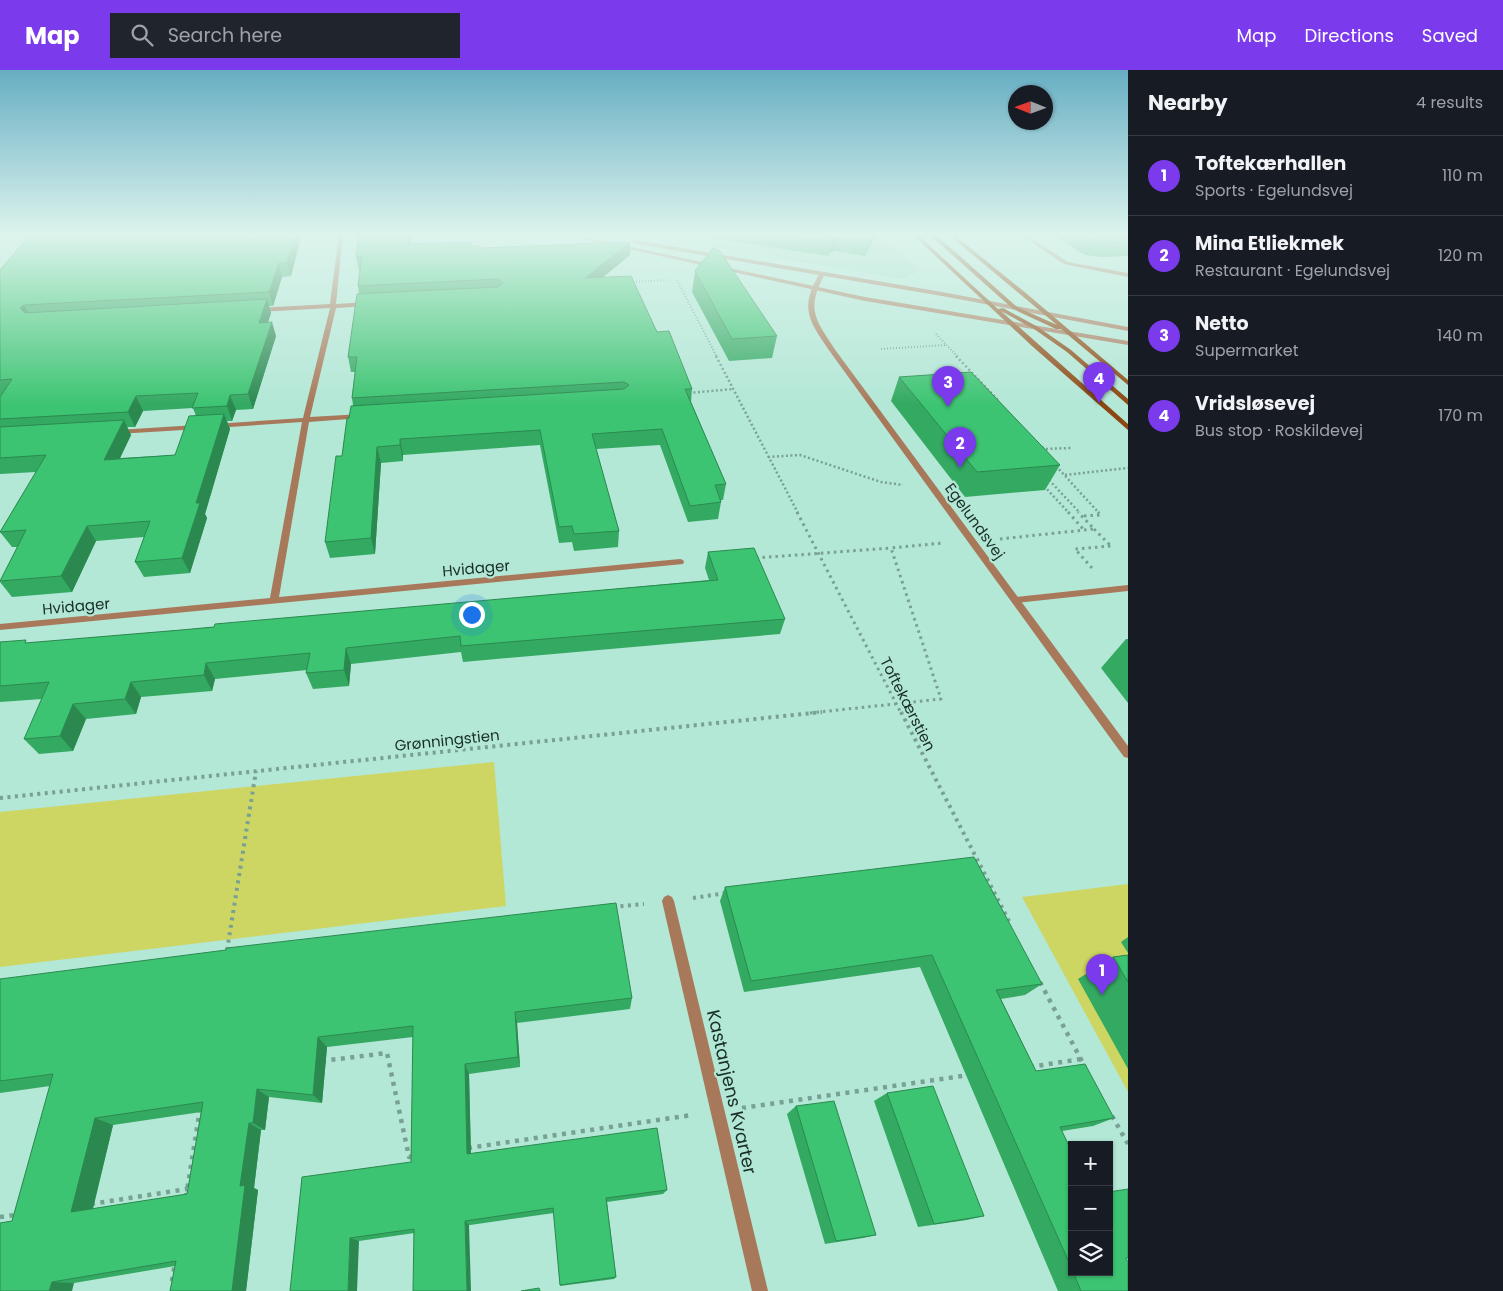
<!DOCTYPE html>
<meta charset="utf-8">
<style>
body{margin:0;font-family:Poppins,sans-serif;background:#20242c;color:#f1f3f6}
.controls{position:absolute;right:15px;bottom:15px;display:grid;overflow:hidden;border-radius:0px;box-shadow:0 1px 4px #0004}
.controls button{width:45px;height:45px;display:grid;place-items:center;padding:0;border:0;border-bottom:1px solid #363941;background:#171b24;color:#f1f3f6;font:25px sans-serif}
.compass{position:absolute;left:1008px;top:15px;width:45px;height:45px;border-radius:50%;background:#171b24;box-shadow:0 1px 4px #0004;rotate:271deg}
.you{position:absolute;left:471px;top:544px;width:18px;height:18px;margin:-12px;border:4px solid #fff;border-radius:50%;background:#1a73e8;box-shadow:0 0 0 8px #1a73e833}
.badge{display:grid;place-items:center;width:32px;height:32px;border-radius:50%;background:#7c3aed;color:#fff;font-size:16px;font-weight:700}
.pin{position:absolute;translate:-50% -41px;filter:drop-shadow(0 1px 2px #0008)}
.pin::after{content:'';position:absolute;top:26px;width:18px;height:15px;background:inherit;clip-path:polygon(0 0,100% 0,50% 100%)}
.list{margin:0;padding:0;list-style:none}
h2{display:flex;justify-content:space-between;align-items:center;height:65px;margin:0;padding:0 20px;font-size:21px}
h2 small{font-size:16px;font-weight:400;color:#9ea1a6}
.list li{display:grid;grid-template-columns:32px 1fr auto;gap:15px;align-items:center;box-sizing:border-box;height:80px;padding:0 20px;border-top:1px solid #363941}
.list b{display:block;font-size:19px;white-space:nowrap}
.list p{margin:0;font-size:16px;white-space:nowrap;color:#9ea1a6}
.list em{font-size:16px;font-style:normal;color:#9ea1a6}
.icon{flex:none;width:28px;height:28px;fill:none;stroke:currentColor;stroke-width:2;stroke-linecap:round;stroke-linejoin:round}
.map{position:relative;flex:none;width:1128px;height:1221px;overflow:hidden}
header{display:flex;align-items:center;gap:30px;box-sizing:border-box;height:70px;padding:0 25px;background:#7c3aed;color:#fff}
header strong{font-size:24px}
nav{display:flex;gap:28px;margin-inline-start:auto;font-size:18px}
.search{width:350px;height:45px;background:#20242c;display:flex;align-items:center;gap:12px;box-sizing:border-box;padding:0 18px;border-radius:0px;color:#9ea1a6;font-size:19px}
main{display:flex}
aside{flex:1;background:#171b24}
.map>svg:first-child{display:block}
</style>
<header>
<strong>Map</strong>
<div class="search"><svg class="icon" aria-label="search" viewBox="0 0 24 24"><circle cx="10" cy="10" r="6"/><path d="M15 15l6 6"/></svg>Search here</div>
<nav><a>Map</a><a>Directions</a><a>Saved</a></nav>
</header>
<main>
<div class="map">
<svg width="1128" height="1221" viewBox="0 0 1128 1221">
<rect width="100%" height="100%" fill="#b3e7d6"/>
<path fill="#9fdcc8" d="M636,164h246l38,37 -18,8z"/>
<path fill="#ced663" d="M494,692l12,144 -506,61v-155z
M1128,814v208l-106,-195z"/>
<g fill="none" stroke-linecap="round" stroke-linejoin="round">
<path stroke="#78a093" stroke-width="2" stroke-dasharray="1 2" stroke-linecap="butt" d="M476,164l66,13
M0,173l27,-1
M677,210l40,77
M630,212l39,-2
M936,264l22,23
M881,279l64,-4"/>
<path stroke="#78a093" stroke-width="2.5" stroke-dasharray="2 2.5" stroke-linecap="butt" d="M716,286l82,157
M956,286l42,44
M689,323l44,-4
M1042,377l3,2 26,-1
M768,387l32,-2 81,27 22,3
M1056,396l43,47
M1065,405l63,-7
M1049,410l31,33
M1044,416l25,27"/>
<path stroke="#78a093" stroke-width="3" stroke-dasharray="2.5 4" stroke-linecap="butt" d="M797,442l104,201
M1068,442l16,18
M1084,446l17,-1 -3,-3
M1094,459l16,16
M1000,469l94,-10 -16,-17
M756,488l135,-10
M1092,498l-17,-19 36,-3
M810,643l131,-14 -50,-151 51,-5"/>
<path stroke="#78a093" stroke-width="4" stroke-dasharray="3 4.5" stroke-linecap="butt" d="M901,642l109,211
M0,728l822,-86
M693,828l33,-5
M613,837l31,-3
M227,880l29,-179"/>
<path stroke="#78a093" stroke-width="4.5" stroke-dasharray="4 5.5" stroke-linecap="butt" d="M1040,912l45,85
M322,991l65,-8 22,104 6,-1
M1030,997l51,-8
M742,1038l227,-33
M1112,1046l16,28
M468,1078l224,-33
M186,1127l14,-88
M91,1134l96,-15
M0,1147l16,-2
M172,1211l3,-19"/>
<path fill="#a8785a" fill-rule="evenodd" d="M1128,515v6l-112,12 -5,-3 5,-3z"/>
<path fill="#a8785a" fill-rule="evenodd" d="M339,164h4l-7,70 32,-2 3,2 -3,2 -32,2 -26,109 52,-3 4,2 -4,2 -53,4 -30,175 401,-38 3,1 1,2 -1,2 -683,66v-6l270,-26 32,-176 -88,6 -4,-2 4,-2 89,-6 27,-110 -72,4 -3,-2 3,-2 72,-4z
M1020,164h5l43,28 60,11v4l-64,-13z
M822,202l3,2c-20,36 -9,46 11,77l292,395v12l-4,-1 -293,-404c-21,-31 -33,-44 -11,-80z
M197,355h3v4l-83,5 -4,-2 4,-2z
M668,825l4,2 2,4 94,390h-16l-90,-390 2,-4z"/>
<path fill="#a8785a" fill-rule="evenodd" d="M563,164h7l295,63 263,44v4l-263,-44 -300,-66z
M634,170l308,52 186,35v4l-186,-35 -310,-53z"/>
<path fill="#8c4711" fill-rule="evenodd" d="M912,164h5l81,75 5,-1 35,19 33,23 57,49v6l-61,-53 -33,-23 -33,-18 127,113v6l-96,-84z
M926,164h5l12,7 74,66 40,18 -109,-91h5l74,60 101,86v5l-67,-56h-5l-43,-20 -74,-66z"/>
</g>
<path fill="#34a962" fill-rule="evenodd" d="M21,164h280v3l-10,39 -9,1 -9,29h-4l2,7 -3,9 8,14 -23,73 -17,1 -4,11h-5l3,8 -25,85 2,4 -17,55 -46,4 -9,-15 9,-25 -48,4 -24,51 -60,5 -12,-15 18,-35h-6l-12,-15 36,-60 -36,2v-77l1,-2 -1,1v-126l27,-31zM193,338l3,8 -21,39 -55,3 11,-23 -4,-8h8l8,-16z
M359,164h52l-1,10 62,2 8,2 150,7 -27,22 54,55 35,57 -1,13 35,82 -3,16h-3l1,2 -3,17 -30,3 -28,-77 -64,4 23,82 -1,16 -44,4 -2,-9 -13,1 -19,-98 -137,10v6l-22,2 -6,91 -45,4 -5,-16 17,-86 7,-38 4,-13 -1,-7 3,-26h-4l-3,-15 11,-63 -1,-8 2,-15h-1l-3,-14z
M703,164h174l-12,22 -30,-5 -5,1 -2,4 -116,-18v-3z
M1052,164h76v22l-26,1 -17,-2z
M695,201l82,65 -5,22 -43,3 -37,-69z
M899,307l161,88 -15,25 -80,7 -74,-96z
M708,482l77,67 -5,15 -317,28 -2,-10 -110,12 -2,22 -36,3 -7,-16 1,-3 -92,9 -3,12 -71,6 -5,17 -50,5 -13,32 -34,3 -15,-15 18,-40 -42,3v-60l29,1 152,-13 528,-50 -4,-12z
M1126,569h2v64l-27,-35z
M725,817l317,97 -17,11 -24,4 35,72 78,47 -21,8 -31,5 10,21v120h37l17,-14 2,33h-70l-138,-324 -176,25 -24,-91z
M1128,867v16l-7,-11z
M1128,885v114l-50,-90 35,-22z
M0,909l632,19 -2,11 -113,14 3,44 -51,7 2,80 196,36 -4,4 -56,8 9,75 -2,2 -54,7 -6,-73 -195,28 -69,50 121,-129 2,-125 -86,10 -5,56 -53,-6 -4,33h-4l-7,58 4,2 -12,101h-76l5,-25 -101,17 -74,8 12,-70 38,-135 -50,7zM201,1042l-14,82 -94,15 20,-84z
M887,1023l97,123 -17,4 -49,7 -44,-126z
M796,1036l80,129 -13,3 -38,6 -38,-130z"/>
<path fill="#2b8950" d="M296,164h5v3l-10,39 -4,-13z
M408,164h3l-1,24 -2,-14z
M874,164h3l-12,22 5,-14z
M834,167h5l-4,14 -5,1 -2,4 4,-14z
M630,172v13l-45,37v-14z
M279,193l3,14 -9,29 -4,-14z
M267,229l4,14 -8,24 -4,-14z
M24,235l8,14 -12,-11z
M272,252l4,14 -23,73 -5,-15z
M230,325l6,15 -4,11 -5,-15z
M136,326l7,15 -8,16 -7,-15z
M224,344l6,15 -25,85 2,4 -17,55 -8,-15 14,-55z
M124,350l7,15 -19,40 -8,-15z
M400,369l3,16v6l-3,-16z
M377,377l4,16 -6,91 -4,-16z
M87,456l9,15 -24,51 -11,-16z
M346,578l5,16 -2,22 -5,-16z
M206,593l9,16 -3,12 -8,-16z
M131,612l10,15 -5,17 -11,-15z
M73,634l13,15 -13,32 -13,-15z
M515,942l2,11 3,44 -2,-10z
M318,967l9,10 -5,56 -9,-8z
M465,994l4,10 2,86 -4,-6z
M257,1019l12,8 -4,33 -12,-7z
M95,1048l18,7 -22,91 -20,-4z
M249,1053l12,7 -7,58 4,2 -12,101h-14l8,-105z
M465,1151l4,4 2,66h-4z
M350,1168l9,3 -2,50h-9z
M52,1212l22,1 -2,8h-23z"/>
<path fill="#3dc472" stroke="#2b8950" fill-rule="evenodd" d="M29,164h267l-9,29h-8l-10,29 -245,13 -4,3 5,5 242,-14 -8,24 13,-1 -24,72 -18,1 -3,11 -35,2 6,-15 -62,3 -8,16 -128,7v-22l12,-18 -12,1v-110l30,-35z
M359,164h49v10l63,-2v4h9v2l150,-6 -45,36 46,-2 26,56 12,-1 23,58h-7l41,95 -11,1 6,17 -31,4 -28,-77 -70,5 27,97 -45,3 -2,-8 -13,1 -19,-97 -140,9v6l-23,2 -6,91 -46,4 11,-86h6l5,-38h2l2,-12 273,-17 5,-4 -5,-3 -272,16 5,-41h-9l9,-63 141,-7 5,-4 -5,-4 -140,7 4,-30 -6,1z
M780,164h94l-4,8 -31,-5h-5l-2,5z
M1080,164h48v8l-19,1 -17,-2z
M713,178l6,2 58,86 -45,3 -37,-68z
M971,302l89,93 -83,7 -78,-95z
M224,344l-28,89h4l-18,55 -47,4 15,-41 -63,5 -26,50 -61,5 26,-51 -26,2 46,-77 -46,3v-31l124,-7 -20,40 71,-5 14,-39z
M754,478l31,71 -324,27 -1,-10 -114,12 -2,22 -38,3 4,-20 -104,10 -2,12 -73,7 -6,17 -52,5 -13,32 -36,3 25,-57 -49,4v-44l26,-2 -1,3 156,-13 33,-3 1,-3 503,-44 -10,-28z
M974,787l68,127 -46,6 40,81 49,-7 29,54 -54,9 12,25v117l-140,-314 -181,26 -26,-94z
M616,833l16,95 -117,14 3,45 -53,7 2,90 190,-26 10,62 -61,8 10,79 -56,8 -7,-77 -88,13 2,70h-54l1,-62 -64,9 -2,53h-58l12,-114 109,-15 2,-136 -95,11 -5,58 -56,-6 -4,34h-4l-9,63 5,-1 -13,106h-62l6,-30 -124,21 -3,9h-49v-68l12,-2 41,-147 -53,7v-102l226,-29 1,-2zM203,1032l-16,92 -116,18 24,-94z
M1128,885v27l-15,-25z
M933,1016l51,130 -50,8 -47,-131z
M834,1031l42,134 -40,6 -40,-135z
M1128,1119v69h-2l2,4v29h-47l-8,-19h36v-80z
M539,1218l1,3h-19z"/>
<linearGradient id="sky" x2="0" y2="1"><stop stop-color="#67aec3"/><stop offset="0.49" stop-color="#ddf4ed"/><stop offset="1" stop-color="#ddf4ed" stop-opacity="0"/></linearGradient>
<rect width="1128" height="335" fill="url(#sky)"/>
<g text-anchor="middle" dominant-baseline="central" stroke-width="4.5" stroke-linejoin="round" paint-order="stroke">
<g font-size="15" fill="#192e27" stroke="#b3e7d6">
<text transform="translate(975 451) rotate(54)">Egelundsvej</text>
<text transform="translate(476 498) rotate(-5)">Hvidager</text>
<text transform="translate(76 536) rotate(-5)">Hvidager</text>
<text transform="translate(908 634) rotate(63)">Toftekærstien</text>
<text transform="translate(447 670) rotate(-6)">Grønningstien</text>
</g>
<g font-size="18" fill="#192e27" stroke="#b3e7d6">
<text transform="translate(732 1022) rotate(77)">Kastanjens Kvarter</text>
</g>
</g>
</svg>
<div class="controls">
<button>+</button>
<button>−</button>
<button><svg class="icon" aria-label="layers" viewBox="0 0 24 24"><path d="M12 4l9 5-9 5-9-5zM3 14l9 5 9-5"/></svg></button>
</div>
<svg class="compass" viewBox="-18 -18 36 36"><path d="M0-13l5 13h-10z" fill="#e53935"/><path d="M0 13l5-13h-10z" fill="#9ea1a6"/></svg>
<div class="you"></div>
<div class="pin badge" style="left:1102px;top:925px">1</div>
<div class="pin badge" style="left:960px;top:398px">2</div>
<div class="pin badge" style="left:948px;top:337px">3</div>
<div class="pin badge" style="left:1099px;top:333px">4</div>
</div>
<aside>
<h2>Nearby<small>4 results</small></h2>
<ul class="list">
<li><span class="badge">1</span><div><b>Toftekærhallen</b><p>Sports · Egelundsvej</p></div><em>110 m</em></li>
<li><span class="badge">2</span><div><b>Mina Etliekmek</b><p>Restaurant · Egelundsvej</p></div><em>120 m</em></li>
<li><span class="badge">3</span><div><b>Netto</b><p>Supermarket</p></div><em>140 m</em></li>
<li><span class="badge">4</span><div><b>Vridsløsevej</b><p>Bus stop · Roskildevej</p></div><em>170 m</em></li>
</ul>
</aside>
</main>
